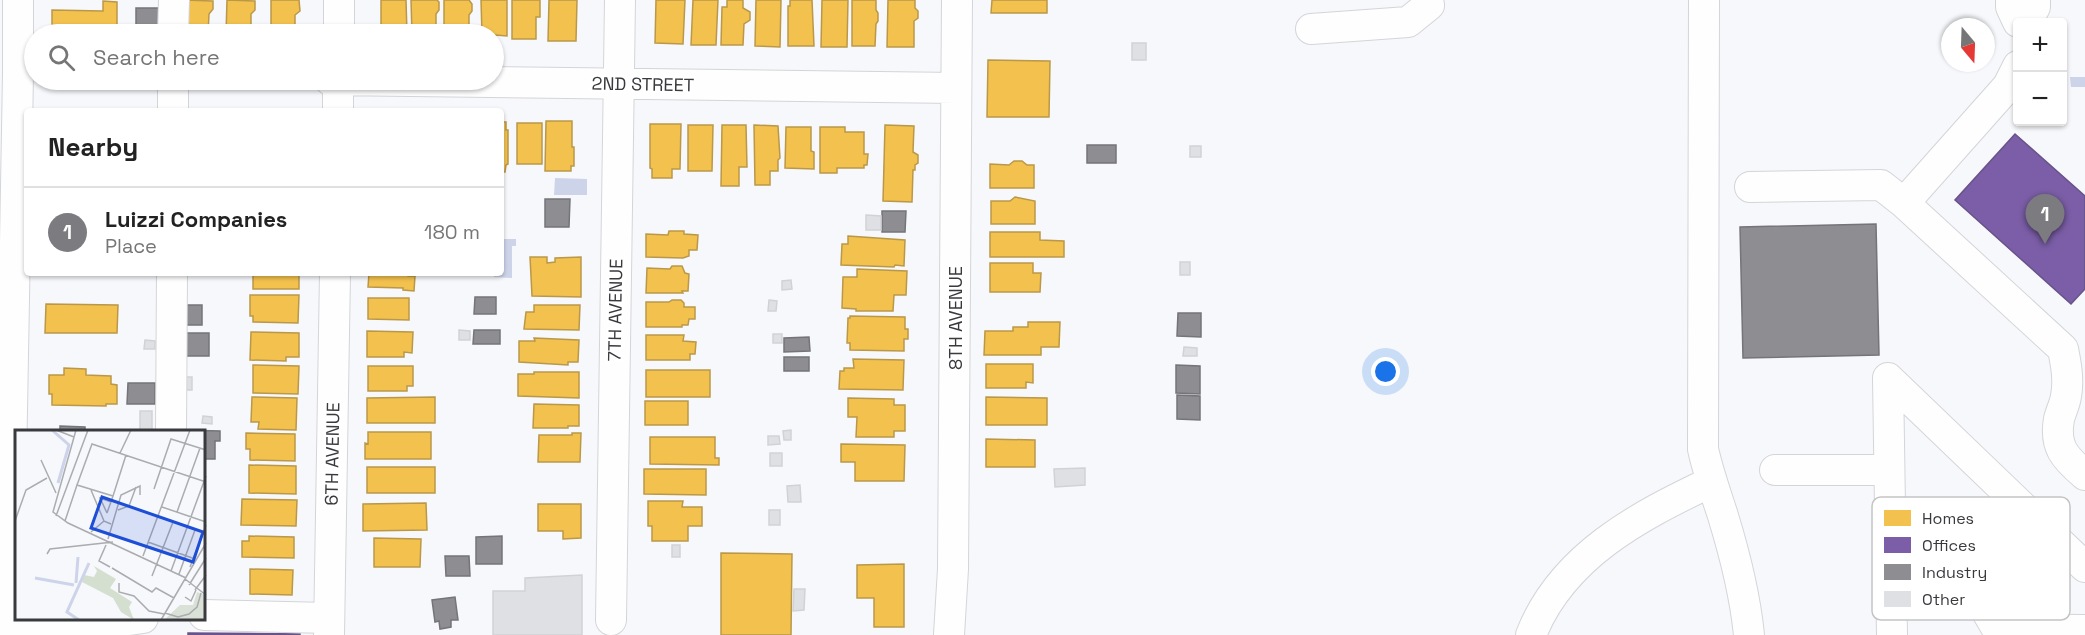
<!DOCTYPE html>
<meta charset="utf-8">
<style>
body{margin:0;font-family:"Space Grotesk",sans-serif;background:#f2f2f2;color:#222}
.controls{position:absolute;right:18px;top:18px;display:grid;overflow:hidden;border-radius:6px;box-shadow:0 2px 4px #0004}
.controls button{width:54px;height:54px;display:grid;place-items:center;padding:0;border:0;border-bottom:2px solid #e0e0e0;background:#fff;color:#222;font:30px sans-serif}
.compass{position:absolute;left:1941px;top:18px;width:54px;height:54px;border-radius:50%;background:#fff;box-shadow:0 2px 4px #0004;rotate:161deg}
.you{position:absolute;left:1386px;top:372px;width:21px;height:21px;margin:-15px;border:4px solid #fff;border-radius:50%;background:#1a73e8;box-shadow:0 0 0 9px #1a73e833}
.badge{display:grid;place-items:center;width:39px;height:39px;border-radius:50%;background:#7c7c80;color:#fff;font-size:20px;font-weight:700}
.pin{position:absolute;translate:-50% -50px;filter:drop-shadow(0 2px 3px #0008)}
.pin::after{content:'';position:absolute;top:32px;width:21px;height:18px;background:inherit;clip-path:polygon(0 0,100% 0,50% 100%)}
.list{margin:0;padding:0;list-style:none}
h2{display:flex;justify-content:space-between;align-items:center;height:78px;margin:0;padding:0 24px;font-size:26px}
h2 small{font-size:20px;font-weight:400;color:#767676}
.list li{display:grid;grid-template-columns:39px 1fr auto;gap:18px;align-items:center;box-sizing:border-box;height:90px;padding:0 24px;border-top:2px solid #e0e0e0}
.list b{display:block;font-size:22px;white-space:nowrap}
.list p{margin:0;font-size:20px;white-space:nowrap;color:#767676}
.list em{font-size:20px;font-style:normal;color:#767676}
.icon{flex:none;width:33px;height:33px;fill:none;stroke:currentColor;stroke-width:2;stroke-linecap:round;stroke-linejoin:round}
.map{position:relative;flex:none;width:2085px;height:635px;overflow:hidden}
.search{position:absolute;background:#fff;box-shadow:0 2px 4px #0004;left:24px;top:24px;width:480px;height:66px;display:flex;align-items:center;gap:15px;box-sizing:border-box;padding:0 21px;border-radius:33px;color:#767676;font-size:22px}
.panel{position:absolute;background:#fff;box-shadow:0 2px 4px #0004;left:24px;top:108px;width:480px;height:168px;border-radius:6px}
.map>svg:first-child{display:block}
</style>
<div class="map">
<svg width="2085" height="635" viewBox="0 0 2085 635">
<rect width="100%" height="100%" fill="#f7f8fb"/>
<path fill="#cdd4ea" d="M2070,77h15v10h-14z
M555,178l32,1v16h-33z
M501,239h15v7h-4v32l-18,-1v-4h7z"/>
<path fill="#f2c14e" stroke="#ba9849" stroke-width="1.5" d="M184,0l29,1v8l-4,5 -1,20h-25z
M227,0l28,1v9l-4,4v20h-25z
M271,0h28l1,11 -5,4v17l-24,2z
M381,0h25l1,34h-26z
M411,0h26l2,2v8l-3,4v20h-24z
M444,0h25l3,4v7l-3,4v19h-25z
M481,0h26v36l-25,-2z
M512,0h28v17h-4v22h-24z
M549,0h28l-1,41h-28z
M656,0h29l-2,44 -28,-1z
M693,0h25l-2,45h-25z
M727,0h16v8l7,4v8l-6,4 -1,21h-22l1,-38h5z
M756,0h25l-1,47 -25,-1z
M790,0h22l2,46h-26v-40h2z
M822,0h26l-1,47h-26z
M852,0h24v10l2,3v8l-2,3 -1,22h-23z
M888,0h27v8l3,3v7l-4,3v26h-27z
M992,0h55v13h-56z
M103,1l14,1v27h-13v5h-52v-24l51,1z
M988,60l62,1 -1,56h-62z
M546,121h26v26h2v19h-3v5h-26z
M501,122h5v8h2v34l-2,1 -1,7h-4z
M517,123h25v41h-25z
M650,124h31l-1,45h-8v9h-20v-9l-2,-1z
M688,125h25l-1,46h-24z
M722,125h24l1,42h-8v19h-18z
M754,125l24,1 2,32 -2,2v11h-8v14h-15z
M885,125l29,1 -1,26 5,3v8l-3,2v5h-2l-1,32 -29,-1z
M786,127h25v24l3,1v17l-29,-1z
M820,127h25v5h19v22h4l-1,11h-3v3h-27v5h-17z
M1014,161h8l5,4h7v23h-44v-24l19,1z
M1015,197l20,4v23h-44v-23h19z
M669,231h15v3l14,1 -1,15h-8v6l-6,2 -37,-1v-23l22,1z
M990,232h50v8l24,1v16h-74z
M848,236l57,4 -1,26 -9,-1 -1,2 -53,-2 1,-21h6z
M530,257h17v6l8,-1v-4l26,-1v40l-49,-1z
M990,263h43v10h8l-1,19h-50z
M672,266h10l3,7 4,1 -1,17h-6l1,2h-37l1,-25 23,1z
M857,269l50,2 -1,24h-12l-1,16h-37v-2l-14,-1 1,-31h14z
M253,273h46v16h-46z
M369,273h39v3h7l-1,15 -11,-1v-2l-35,-1z
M250,295h49l-1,28 -45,-1v-6h-3z
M368,298h41v22l-41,-1z
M672,300h9l3,3v4h11v12h-6l-1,6h-6v2h-36v-25h23z
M46,304l72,1 -1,28h-72z
M534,305h46l-1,25 -55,-1 2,-17h8z
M850,316l55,1v12h3v10h-4v12l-54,-1v-7h-3l1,-25h2z
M1028,322h32l-1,25h-18v8h-57l1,-24h28v-4h15z
M367,331l46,1 -1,21 -8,-1v5h-37z
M251,332l48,1v24h-13v4l-36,-1z
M646,335h38l-1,6 13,1 -1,12h-5v6h-44z
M534,338l45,2 -1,22h-10v3l-49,-3v-21h16z
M853,359l51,1 -1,30 -64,-1 1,-18h4v-3h10z
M986,364h47v19l-7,-1v6h-40z
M253,365l46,1 -1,28 -45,-1z
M368,366h45v20h-6v5h-39z
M64,368l22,1v6l25,1v8l6,1v19h-11v2l-54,-1v-11h-3v-19h15z
M646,370h64v27h-64z
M534,372h45v26l-61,-2v-22h16z
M252,397l45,1 -1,32 -38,-1 1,-7h-8z
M435,397v26h-68v-25z
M986,397l61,1v27h-61z
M848,398l46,1v6h11v26h-11v6h-38l1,-20h-9z
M645,401h43v24h-43z
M534,404l45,1v21h-11v2h-35z
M368,432h63v27h-66v-16l3,1z
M246,433l49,1v27l-45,-1v-11h-4z
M572,433h9l-1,29h-42l1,-27h33z
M650,437h65v21h4v7l-69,-1z
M986,439l49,1v27h-49z
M841,444l64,1 -1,36h-49v-19h-14z
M249,465l47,1v28l-47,-1z
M367,467h68v26h-68z
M644,469h62v26l-62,-1z
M242,499l55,1 -1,26 -55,-1z
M648,501h35l-1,6h20v19h-14v15h-36v-15h-4z
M426,503l1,27 -64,1v-27z
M538,504h43v34l-18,1v-8h-25z
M249,536l45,1v21l-52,-1v-16h7z
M374,538l47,1 -1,28h-46z
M721,553l71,1 -1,81h-70z
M904,564v63h-30v-29h-17v-33z
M250,569l43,1 -1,25 -42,-1z"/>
<path fill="#7b5ea7" stroke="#675388" stroke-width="1.5" d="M2015,134l70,62v93l-14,15 -116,-104z
M188,633l112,1v1h-112z"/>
<path fill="#8d8d92" stroke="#747479" stroke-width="1.5" d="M136,8h23v26h-23z
M1087,145h29v18h-29z
M545,199h25l-1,28h-24z
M882,211h24l-1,21h-23z
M1876,224l3,131 -136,3 -3,-131z
M475,297h21v17h-22z
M180,305h22v20h-22z
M1178,313h23v24l-24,-1z
M474,330h26v14h-27z
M185,333h24v23h-23z
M809,337l1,14 -26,1v-14z
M784,357h25v14h-25z
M1176,365l24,1v28l-24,-1z
M128,383h27v21h-28z
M1177,395l23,1v24l-23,-1z
M60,426l25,1v4h-25z
M181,430l39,1v10h-5v18h-11v-28z
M502,536v28h-26v-27z
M445,556h24l1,20h-24z
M455,597l3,23h-7v7l-11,2 -1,-8 -4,1 -3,-22z"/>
<path fill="#dfe0e4" stroke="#d1d2d6" stroke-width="1.5" d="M1132,43h14v17h-14z
M1190,146h11v11h-11z
M866,215l15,1v14h-15z
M1180,262h10v13h-10z
M791,280l1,9 -10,1v-9z
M769,300l8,1 -1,10h-8z
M459,330l11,1v9h-11z
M773,334h9v9h-9z
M145,340l10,1v8h-11z
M1184,347l13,1v8h-14z
M183,377h9v13h-9z
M140,411h12v19h-12z
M203,416l9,1v7l-10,-1z
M791,430v10h-7l-1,-9z
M768,436h11l1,8 -12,1z
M770,453h12v13h-12z
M1085,468v17l-30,2 -1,-18z
M800,485l1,17h-13l-1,-16z
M769,510h11v15h-11z
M672,545h8v12h-8z
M582,575v60h-89v-44h32v-13z
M794,589h11l-1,21 -11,1z"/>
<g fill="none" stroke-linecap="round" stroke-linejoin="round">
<g stroke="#d4d5d9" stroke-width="32">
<path id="minor" d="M1704,0l-1,449c5,23 13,45 20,67 12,39 22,79 26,119
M2011,0v7l7,15
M2026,22l9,-15v-7
M1311,29l97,-7 21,-17 -1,-5
M173,34l1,-34
M339,34v-34
M330,80l626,8
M173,111v-31
M338,111v-31
M1750,187l131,-2 23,18 104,-117 10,-20
M1904,203l159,146c3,15 6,31 3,47 -1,8 -5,15 -7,23 -5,28 6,39 26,56
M1888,378l197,189
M1888,378l4,257
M171,431l1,-158
M1775,470h114
M1892,591l84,2 21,36 88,1
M204,615l125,3
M611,620l9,-620
M8,635l10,-561v-74
M22,635l121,-17
M329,635l6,-362
M949,635l4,-66 4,-569
M1531,635c31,-79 108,-119 180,-153"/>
</g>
<use href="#minor" stroke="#fefefe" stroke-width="30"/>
</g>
<g text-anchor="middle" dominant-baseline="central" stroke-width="6" stroke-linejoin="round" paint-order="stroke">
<g font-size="18" fill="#393a3e" stroke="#fff">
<text transform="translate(643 84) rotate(1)">2ND STREET</text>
<text transform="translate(615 310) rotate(-89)">7TH AVENUE</text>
<text transform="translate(955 318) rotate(-90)">8TH AVENUE</text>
<text transform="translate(332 454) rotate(-89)">6TH AVENUE</text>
</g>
</g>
<g transform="translate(15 430)">
<rect width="190" height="190" fill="#f7f8fb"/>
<path d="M182,162l8,3v25h-41l16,-15h13z" fill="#dae1d7"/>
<path d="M79,136l22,13 -6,9 22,14 -3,5 5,13 -13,-8 -8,-14 -31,-16 2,-7 10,2 3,-6z" fill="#d5dfd0"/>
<path fill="none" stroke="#cdd4ea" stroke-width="3" d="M37,0l17,15 -11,38M20,148l39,7M61,153l2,-26M64,190l-12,-8 22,-49"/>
<path fill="none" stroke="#abacaf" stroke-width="1.5" d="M41,0l18,7M61,0l-23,82 15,11 118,55M105,23l11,-23M26,30l15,33M146,37l45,15M62,55l15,-41 69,23M139,59l17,-50 35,11M76,60l13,31M147,77l44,15M103,80l11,-4 7,-19M162,82l23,-64M92,83l-7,-15 11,4M92,83l6,-17M41,86l32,-86M0,91l11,-31 21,-12M50,91l12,-36 36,11 13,-41M76,102l13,-11 7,3M93,109l13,-44 19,-9v9M133,112l47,17M91,115l-7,16 11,6M32,124l3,-5 63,-7M128,126l47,-126M175,137l16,-42M97,138l40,24 4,-4 18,10M156,141l35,-95M164,144l16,-44M137,146l21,-54M170,149l21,16M104,153v9l15,4 15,15 15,3M174,155l17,-27M180,160l11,-15M170,167l6,4 5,-11M150,183l13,4 11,-3 8,-7 4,-14M146,190l45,-77"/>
<path fill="#1d4ed8" fill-opacity="0.15" stroke="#1d4ed8" stroke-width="3" d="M87,67l101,35 -10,30 -102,-34z"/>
<rect width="190" height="190" fill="none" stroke="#393a3e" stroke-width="3"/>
</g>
<rect x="1872" y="497" width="198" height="123" rx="9" fill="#fff" stroke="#c4c4c5" stroke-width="1.5"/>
<rect x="1884" y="510" width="27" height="16" fill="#f2c14e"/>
<rect x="1884" y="537" width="27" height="16" fill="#7b5ea7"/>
<rect x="1884" y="564" width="27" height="16" fill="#8d8d92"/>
<rect x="1884" y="591" width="27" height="16" fill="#dfe0e4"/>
<g font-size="16" fill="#393a3e">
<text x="1922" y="524">Homes</text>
<text x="1922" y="551">Offices</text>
<text x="1922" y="578">Industry</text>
<text x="1922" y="605">Other</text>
</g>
</svg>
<div class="controls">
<button>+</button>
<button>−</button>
</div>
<svg class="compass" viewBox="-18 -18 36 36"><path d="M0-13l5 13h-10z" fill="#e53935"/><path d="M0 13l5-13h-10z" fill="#767676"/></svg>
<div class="you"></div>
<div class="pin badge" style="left:2045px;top:244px">1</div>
<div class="search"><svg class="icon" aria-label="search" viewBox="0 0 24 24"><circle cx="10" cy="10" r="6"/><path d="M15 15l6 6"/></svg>Search here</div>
<section class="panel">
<h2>Nearby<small></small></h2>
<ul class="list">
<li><span class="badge">1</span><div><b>Luizzi Companies</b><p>Place</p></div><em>180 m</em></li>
</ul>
</section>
</div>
